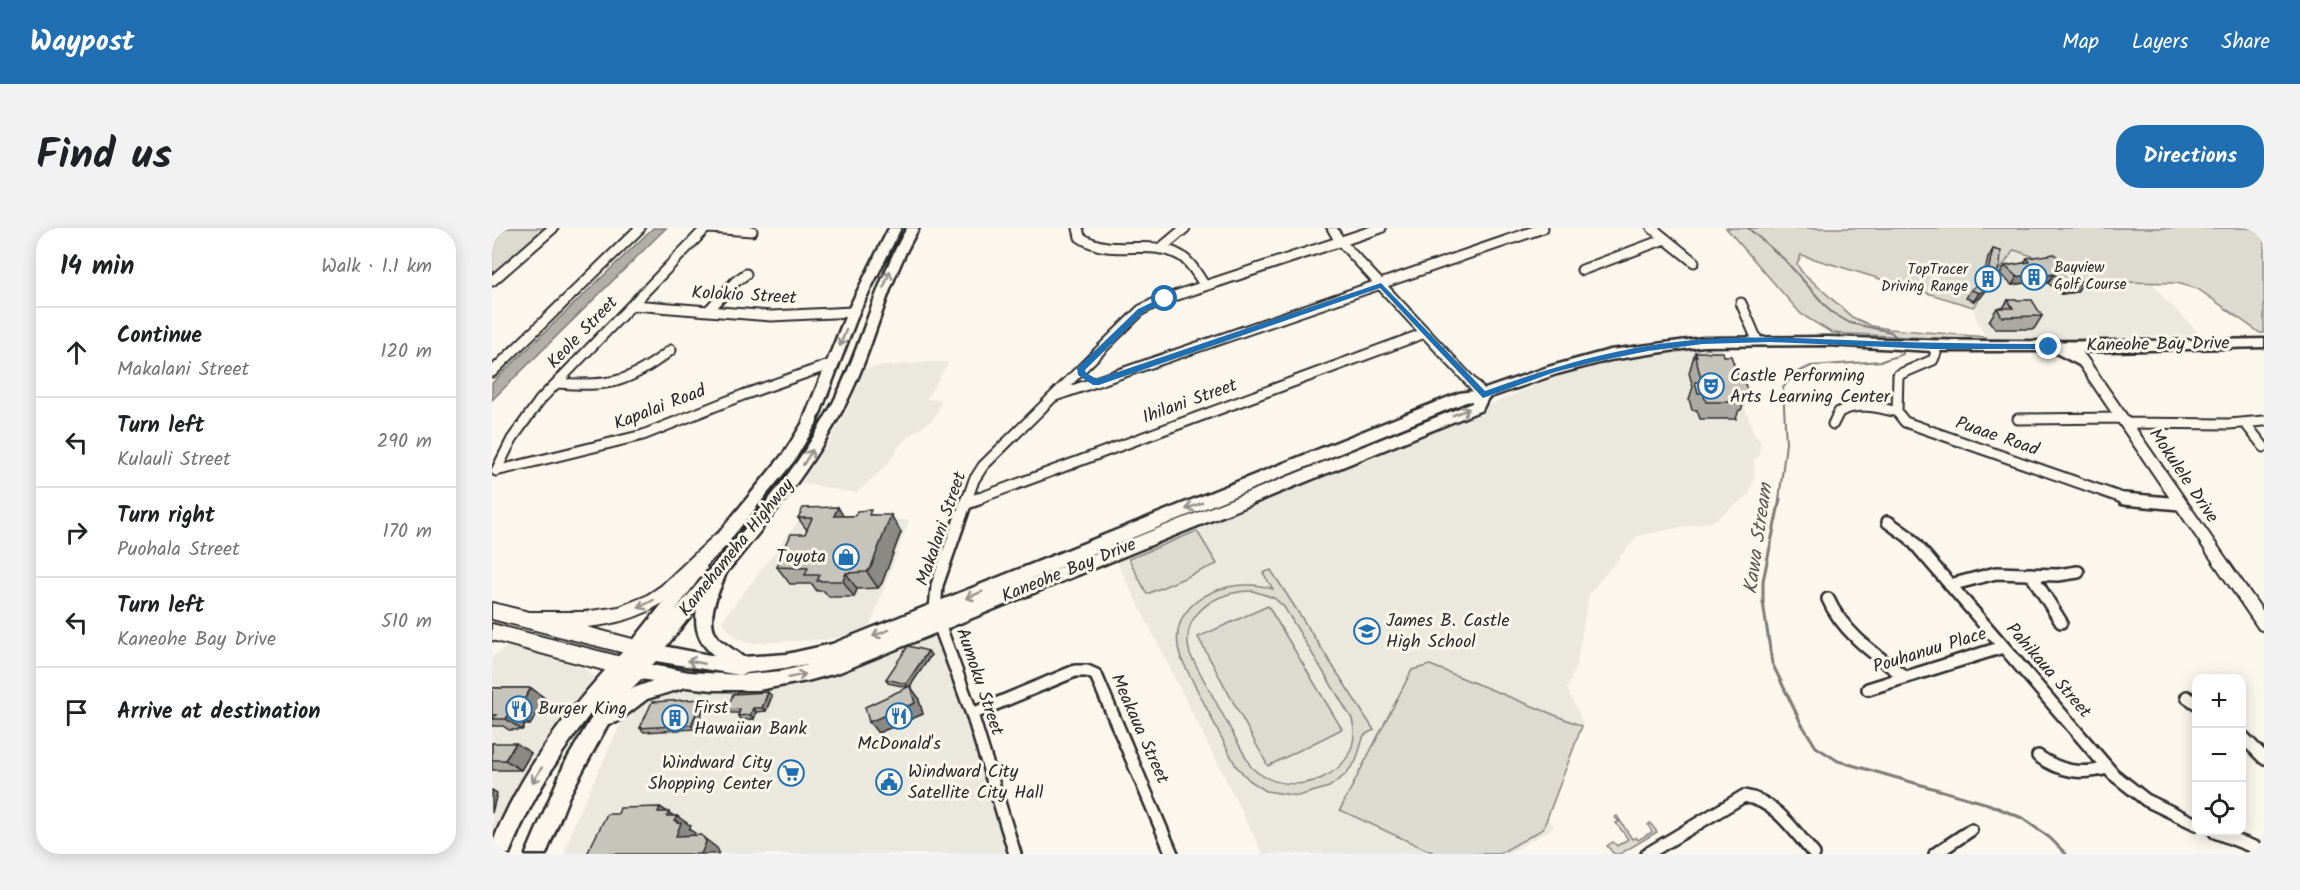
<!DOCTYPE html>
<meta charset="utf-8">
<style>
body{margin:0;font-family:Kalam,sans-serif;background:#f2f2f2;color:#202124}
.controls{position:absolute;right:18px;bottom:18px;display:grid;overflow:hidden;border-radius:12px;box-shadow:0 3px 15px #0003}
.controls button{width:54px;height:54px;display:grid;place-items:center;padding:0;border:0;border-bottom:2px solid #e0e0e0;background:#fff;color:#202124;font:30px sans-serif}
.stop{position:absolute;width:18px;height:18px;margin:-14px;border:4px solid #1f6fb2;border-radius:50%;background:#fff}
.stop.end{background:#1f6fb2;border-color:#fff;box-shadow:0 2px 6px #0008}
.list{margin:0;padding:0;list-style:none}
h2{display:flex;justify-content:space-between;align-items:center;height:78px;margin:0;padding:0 24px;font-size:26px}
h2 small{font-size:20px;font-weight:400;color:#757577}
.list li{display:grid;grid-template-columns:39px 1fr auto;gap:18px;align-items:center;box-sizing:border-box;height:90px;padding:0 24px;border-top:2px solid #e0e0e0}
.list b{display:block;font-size:22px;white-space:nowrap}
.list p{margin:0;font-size:20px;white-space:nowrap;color:#757577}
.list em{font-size:20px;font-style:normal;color:#757577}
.icon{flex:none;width:33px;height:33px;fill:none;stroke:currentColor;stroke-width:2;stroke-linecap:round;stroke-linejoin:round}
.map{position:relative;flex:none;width:1772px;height:626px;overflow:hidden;border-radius:24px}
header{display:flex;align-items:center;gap:36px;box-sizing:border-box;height:84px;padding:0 30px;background:#1f6fb2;color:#fff}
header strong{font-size:28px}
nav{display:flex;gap:33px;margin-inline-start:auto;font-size:21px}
.intro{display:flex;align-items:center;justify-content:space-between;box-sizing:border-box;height:144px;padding:0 36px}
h1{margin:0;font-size:42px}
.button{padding:15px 27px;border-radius:24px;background:#1f6fb2;color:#fff;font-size:21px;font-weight:700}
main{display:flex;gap:36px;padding:0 36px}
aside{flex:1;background:#fff;border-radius:24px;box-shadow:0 3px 15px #0003}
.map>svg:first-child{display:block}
</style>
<header>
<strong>Waypost</strong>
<nav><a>Map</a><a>Layers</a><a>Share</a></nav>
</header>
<div class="intro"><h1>Find us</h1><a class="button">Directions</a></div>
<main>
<aside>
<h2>14 min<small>Walk · 1.1 km</small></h2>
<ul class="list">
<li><svg class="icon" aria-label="ahead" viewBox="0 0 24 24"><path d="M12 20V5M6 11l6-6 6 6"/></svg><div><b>Continue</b><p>Makalani Street</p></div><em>120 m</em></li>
<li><svg class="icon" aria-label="left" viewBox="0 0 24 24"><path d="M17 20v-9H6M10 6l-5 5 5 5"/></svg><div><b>Turn left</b><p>Kulauli Street</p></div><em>290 m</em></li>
<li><svg class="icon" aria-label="right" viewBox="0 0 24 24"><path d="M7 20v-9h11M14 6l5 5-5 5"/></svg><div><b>Turn right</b><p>Puohala Street</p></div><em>170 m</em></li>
<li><svg class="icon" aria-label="left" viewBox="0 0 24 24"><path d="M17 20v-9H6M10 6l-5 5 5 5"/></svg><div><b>Turn left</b><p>Kaneohe Bay Drive</p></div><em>510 m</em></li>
<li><svg class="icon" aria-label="arrive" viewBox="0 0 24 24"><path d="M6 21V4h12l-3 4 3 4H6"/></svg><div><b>Arrive at destination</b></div></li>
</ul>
</aside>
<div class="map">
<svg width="1772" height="626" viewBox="0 0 1772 626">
<rect width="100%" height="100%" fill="#fbf7ec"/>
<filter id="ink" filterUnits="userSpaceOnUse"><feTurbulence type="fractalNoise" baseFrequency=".0167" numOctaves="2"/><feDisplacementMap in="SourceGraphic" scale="12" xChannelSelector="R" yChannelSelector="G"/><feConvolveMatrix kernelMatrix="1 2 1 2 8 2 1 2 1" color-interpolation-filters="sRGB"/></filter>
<g filter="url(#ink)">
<path fill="#ebe8de" d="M1522,22l48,16 10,15 80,1 13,17 36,36 -213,6 -12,-23 -3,-11 18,-19 6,-14z
M1229,118l14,47 9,11 10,30 6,7v14l-6,5 1,14 -5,20 -36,27 -77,15 -48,58 -13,73 -9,21 16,35 -35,95 6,9 -46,27h-245l-148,-296 444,-182 83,-21z
M437,134h20l-23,37 16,1 -5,12 -4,7 -30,22 -16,24 -31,28 -55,-10 31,-46 20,-37 13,-32z
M308,291l109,1 -39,106 -29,11 -18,3 -74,3 -14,-5 -13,-17z
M441,405l10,6 65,215h-444l11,-33 45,-96 7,-11 16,-15 40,-12 39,3z
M19,416l72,24 12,9 -4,12 -93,165h-6v-197z"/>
<path fill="#dddad0" stroke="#84827e" stroke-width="1.5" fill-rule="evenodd" d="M0,0h55l-55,48z
M1234,0h538v105h-4l-62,-44 -21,-6 -105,-2 -10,-15 -48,-16c-14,19 -25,39 -41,57l-172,-52 -4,9 4,7 51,46 20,9 17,3 97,8 2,4 -156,-8 -31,-19z
M705,303l20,33 -70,30 -18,-35z
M779,342l103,160 -10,5 -8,26 -11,14 -16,12 -31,9 -32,-5 -17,-11 -13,-14 -55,-108c-20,-56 48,-84 92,-69l-10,-16zM761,363l21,7 10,9 68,112c15,57 -63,85 -101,48l-61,-113c-12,-40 28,-64 63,-63z
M776,378l74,123 -74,37 -70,-129z
M938,437l152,61 -39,103 -44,25h-63l-96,-44 72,-140z
M1125,588l15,23 4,-2 2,3 14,-8 -4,-7 2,-2 7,9 -37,22h-6l-7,-8 6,-4 4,4 11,-7 -12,-16 3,-1 -4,-5z"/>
<path fill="#b1afa7" stroke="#7b7a75" stroke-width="1.5" d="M161,0h13l-174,172v-17z"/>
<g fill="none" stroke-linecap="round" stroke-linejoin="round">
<path stroke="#7b7a75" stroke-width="2" d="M1256,0l37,32 46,52 19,11 41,9 9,9
M1287,272l7,-57 -3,-55 11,-14 17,-8 71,-5 21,-7v-7"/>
<path stroke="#7b7a75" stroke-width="3" d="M1288,271l-17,82v21l9,61 29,60 15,24 22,14 150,43 34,14 28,20 16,16"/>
<g stroke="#2b2b2b" stroke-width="13">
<path id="minor-far1" d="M216,0l44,3
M586,0l2,9c31,22 70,0 101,19 11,7 17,20 24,30
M1160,0l42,34
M668,21l25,-21
M1090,42l83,-31
M0,53l61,-53
M1249,75l16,37
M141,77l138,11 82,-4
M216,83l27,-29 11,-8
M1440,118l4,7 -3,7 -35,15 -1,37 8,10 223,78
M0,144l148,-144
M65,155c53,4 72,0 114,-33
M563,168l488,-168
M1526,191l104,-1
M1633,195l104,1 35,-3
M1753,195l19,24
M1341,196l6,-12c19,-10 38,-5 58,0
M4,243l147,-36 100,-40 89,-31
M4,243l16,-32 28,-39 166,-172
M475,272l7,-20 9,-14 158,-156 18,-9 222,-73
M482,272l451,-167"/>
</g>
<g stroke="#2b2b2b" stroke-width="16">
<path id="minor" d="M1632,271l56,5
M475,275l11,-4
M1396,294l21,15 204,237 33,26 50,24
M1539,346l30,48
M1458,357l46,-12 62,2 20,-3
M1336,371c15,34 48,56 77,78
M443,383l2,-26 30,-86
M447,396l33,90 43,140
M1376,461l135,-42
M1695,469l9,6
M480,486l103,-43h12l9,4 76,179
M1750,508l22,22
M1546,528c23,16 43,19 70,12
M1723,604l49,19
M1155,626l97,-58c32,5 50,35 70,58
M1443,626l36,-24"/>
</g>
<g stroke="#2b2b2b" stroke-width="4">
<path id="tertiary" d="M835,0h10l6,10 144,154 2,3 -2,3h-8l-144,-156z
M1581,115l4,1 187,269v18l-5,-2 -190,-279v-6z"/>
</g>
<g stroke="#2b2b2b" stroke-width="5">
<path id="secondary" d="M397,0h12l-42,84 -43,112 -22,37 -75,92h-10l-3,-4 3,-4 75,-92 18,-29 45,-112z
M415,0h12c-34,56 -44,120 -74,177 -48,93 -124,169 -187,252l-6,2 -6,-2 -2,-6 -7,4 -6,-2 -2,-5 2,-5 63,-79h10l3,4 -33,44c55,-66 117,-130 158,-207 30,-57 42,-121 75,-177z"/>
</g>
<g stroke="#2b2b2b" stroke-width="5">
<path id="primary" d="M1336,109c146,6 290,5 436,2v8l-191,5 17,10 -2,3 -5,2 -31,-16h-120l-104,-6 -125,1 -93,14 -53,14 -69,24 -6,12 -642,262 -33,9 -49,9h-45l-27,-3 -39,12 -30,23 -9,2 -39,72 -23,58h-20l39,-91 38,-65c-39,47 -71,99 -94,156h-17c0,-16 10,-33 17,-48 31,-61 74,-114 122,-163l6,-3 6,3 2,4 7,-3 63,12c-31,-23 -18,-59 -3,-88l6,-2 6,2 2,5c-7,19 -24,49 -6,67 7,6 16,11 23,17l44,-3 45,-10 627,-251 23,-3 66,-23 62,-17 93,-12zM980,173v2l-468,187 462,-188zM164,433l84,14 -51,-3 -37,-7zM316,437l-26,6 -42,4 6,-2zM149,451l12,2 -22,8z"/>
</g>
<g stroke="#2b2b2b" stroke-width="4">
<path id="trunk" d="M230,304l6,2 3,5 -3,5c-47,47 -70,76 -141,83l72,19 3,6 -3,6 -7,2 -160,-41v-16l37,9h55l35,-5 27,-11 15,-10 55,-52z
M0,396l145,37 7,3 3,6 -3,6 -7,3 -145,-39z"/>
</g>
<use href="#minor-far1" stroke="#fbf7ec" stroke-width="9"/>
<use href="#minor" stroke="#fbf7ec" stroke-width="11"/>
<use href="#tertiary" fill="#fbf7ec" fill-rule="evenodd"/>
<use href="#secondary" fill="#fbf7ec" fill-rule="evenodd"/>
<use href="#primary" fill="#fbf7ec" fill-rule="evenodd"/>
<use href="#trunk" fill="#fbf7ec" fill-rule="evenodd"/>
</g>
<path fill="#aba9a2" stroke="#2b2b2b" stroke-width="1.5" d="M1501,21l-4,38 -9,11 -6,3 -8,-3 5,-8 12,-11 5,-21z
M1535,30l44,16 11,9 -5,9 -16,2 -13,-11 -7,1 -3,-3 -26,4 -12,-11 5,-8 19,-3z
M1516,72l34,16 -8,13h-39l-6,-8 8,-13h6z
M1203,124l29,4 24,37 -7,17h-2l-3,9h-36l-3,-9h-5l-3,-11 4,-12 -4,-14z
M382,287l27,17 -19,51 -4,5 -21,1 -3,8h-25l-5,-6h-7l-5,-7h-22l-13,-17 28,-33 2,-4 -9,-12z
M439,427l-21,31 8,11 5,17 -45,19 29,-46 -19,-4 -2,-4z
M0,460h39l15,11 -16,26h-5l-3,5h-13l-6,-4h-11z
M280,468l-6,15 -10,1 -2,7 -13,1 -3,-4 1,-3h-8l-4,-3z
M214,475l-11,26 -51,3 -4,-4z
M0,515l39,10 -10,17h-29z"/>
<path fill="#8b8984" stroke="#2b2b2b" stroke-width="1.5" d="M1552,44l-6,9 -26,4 5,-8z
M1562,46l-6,9 -7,1 6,-9z
M1502,51l-5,8 -9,11 -6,3 5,-8z
M1590,55l-5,9 -16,2 6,-8z
M346,279l10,17 -14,-8z
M399,287l10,17 -19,51 -4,5 -11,-16z
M354,345l11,16 -3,8 -11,-16z
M436,423l3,4 -22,33 -3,-4z
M418,458l8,11 5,17 -45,19 -9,-11z
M39,460l15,11 -16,26 -15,-11z
M276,464l4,4 -6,15 -4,-3z
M210,471l4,4 -11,26 -4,-4z
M261,480l3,4 -2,7 -4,-4z
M17,486l16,11 -3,5 -16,-11z
M24,515l15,10 -10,17 -16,-10z
M0,562l5,3 -5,20z
M168,579l17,11v-2l14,10 -2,3 6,4 -5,13 -14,-10 -18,-24z
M212,610l13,10 2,4 -1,2h-17z"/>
<path fill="#c7c4bc" stroke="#2b2b2b" stroke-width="1.5" d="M1501,21l8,2 -1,14 -6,14 -9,11 -6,3 -8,-3 16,-14z
M1562,26l19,17h-4l13,12 -15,3 -13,-12 -7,1 -3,-3 -27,5 -12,-11 25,-4 -3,-4z
M1516,72h24l10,16 -40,1 -5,-9h16z
M1203,124h28l1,4h7l9,25h4l4,12h-9l3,9h-36l-3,-9h-5l-3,-11h7l-7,-26h2z
M346,279l-4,9h21l2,-5 14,-1 -2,5h22l-20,52 -4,5 -21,1 -3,8h-26l3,-6h-15l3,-7 -31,-1 14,-33h14l7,-16h-14l5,-10z
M416,418l20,5 -22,33 -20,-5z
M418,458l5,17 -46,19 -4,-15z
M0,460h39l-16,26h-6l-3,5h-13l3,-4h-4z
M276,464l-6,16h-9l-3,7 -12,1 2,-7 -13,1 6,-16z
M210,471l-11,26 -51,3 12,-26z
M0,515h24l-11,17h-13z
M168,579l-2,5h11l-2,4h10l-2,5h3l-1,2h4l-5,13 25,-1 3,3 2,4 -5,12h-114l20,-40h11l2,-6z"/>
<defs><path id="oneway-shaft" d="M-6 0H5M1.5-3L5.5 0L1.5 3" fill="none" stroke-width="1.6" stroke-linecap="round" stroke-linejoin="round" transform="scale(1.5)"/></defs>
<g stroke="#93918c">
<use href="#oneway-shaft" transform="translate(395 51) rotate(-69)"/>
<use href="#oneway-shaft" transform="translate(351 110) rotate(111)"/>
<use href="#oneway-shaft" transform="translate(969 184) rotate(-22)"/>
<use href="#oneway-shaft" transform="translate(316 229) rotate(-58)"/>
<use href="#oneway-shaft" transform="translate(702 278) rotate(158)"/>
<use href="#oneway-shaft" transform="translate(482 367) rotate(158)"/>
<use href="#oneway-shaft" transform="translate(154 376) rotate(152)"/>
<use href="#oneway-shaft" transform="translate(389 405) rotate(158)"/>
<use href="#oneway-shaft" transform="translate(204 434) rotate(-169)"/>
<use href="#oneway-shaft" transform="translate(305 448) rotate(-12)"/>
<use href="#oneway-shaft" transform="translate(45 547) rotate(123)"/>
</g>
</g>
<path fill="#1f6fb2" d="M889,55l104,108c53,-19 106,-36 162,-45 74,-13 149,-8 223,-5 60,2 119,3 179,3l4,3 -4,2h-117l-162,-7 -67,2 -55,7 -54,11 -39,10 -72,26 -103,-110 -281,97h-6l-15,-10 -1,-7 61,-59 25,-12 6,2 -25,13 -59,58 1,3 11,6z"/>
<defs>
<g id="building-ring" transform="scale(1.35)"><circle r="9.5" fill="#fbf7ec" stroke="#1f6fb2" stroke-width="1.5"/><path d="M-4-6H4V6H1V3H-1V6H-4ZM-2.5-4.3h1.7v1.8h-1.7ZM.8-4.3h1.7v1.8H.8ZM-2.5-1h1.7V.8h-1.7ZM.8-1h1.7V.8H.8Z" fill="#1f6fb2"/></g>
<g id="theatre-ring" transform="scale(1.35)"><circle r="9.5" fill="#fbf7ec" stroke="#1f6fb2" stroke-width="1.5"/><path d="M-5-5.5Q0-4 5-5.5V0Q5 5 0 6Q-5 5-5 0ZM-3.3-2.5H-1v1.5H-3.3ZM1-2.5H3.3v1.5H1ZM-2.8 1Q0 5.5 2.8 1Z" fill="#1f6fb2"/></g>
<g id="shop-ring" transform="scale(1.35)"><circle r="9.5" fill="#fbf7ec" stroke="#1f6fb2" stroke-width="1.5"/><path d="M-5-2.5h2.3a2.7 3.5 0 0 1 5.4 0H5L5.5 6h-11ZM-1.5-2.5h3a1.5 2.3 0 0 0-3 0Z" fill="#1f6fb2"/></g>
<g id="school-ring" transform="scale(1.35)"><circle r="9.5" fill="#fbf7ec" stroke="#1f6fb2" stroke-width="1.5"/><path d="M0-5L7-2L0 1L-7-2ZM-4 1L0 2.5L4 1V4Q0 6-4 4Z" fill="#1f6fb2"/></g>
<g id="restaurant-ring" transform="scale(1.35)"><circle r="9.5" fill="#fbf7ec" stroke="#1f6fb2" stroke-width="1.5"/><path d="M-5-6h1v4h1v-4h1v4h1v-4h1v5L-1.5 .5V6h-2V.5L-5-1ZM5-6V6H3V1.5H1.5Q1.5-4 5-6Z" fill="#1f6fb2"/></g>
<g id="supermarket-ring" transform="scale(1.35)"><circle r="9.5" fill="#fbf7ec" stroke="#1f6fb2" stroke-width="1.5"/><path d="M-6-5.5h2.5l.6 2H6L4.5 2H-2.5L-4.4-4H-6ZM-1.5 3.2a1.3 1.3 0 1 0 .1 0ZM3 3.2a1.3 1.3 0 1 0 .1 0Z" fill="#1f6fb2"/></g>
<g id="civic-ring" transform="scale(1.35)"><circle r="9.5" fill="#fbf7ec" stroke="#1f6fb2" stroke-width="1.5"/><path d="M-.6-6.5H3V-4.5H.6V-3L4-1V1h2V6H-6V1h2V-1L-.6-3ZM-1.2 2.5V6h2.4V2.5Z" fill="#1f6fb2"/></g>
</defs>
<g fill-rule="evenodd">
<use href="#building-ring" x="1542" y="49"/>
<use href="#building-ring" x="1496" y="51"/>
<use href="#theatre-ring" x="1219" y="158"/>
<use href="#shop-ring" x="354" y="329"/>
<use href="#school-ring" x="875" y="403"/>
<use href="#restaurant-ring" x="27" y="481"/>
<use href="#restaurant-ring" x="407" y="488"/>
<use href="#building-ring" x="183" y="490"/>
<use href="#supermarket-ring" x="299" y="545"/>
<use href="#civic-ring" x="397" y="554"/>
</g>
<g text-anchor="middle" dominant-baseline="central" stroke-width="6" stroke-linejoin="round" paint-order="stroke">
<g font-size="15" fill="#2b2b2b" stroke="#fbf7ec" text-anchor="start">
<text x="1562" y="40">Bayview<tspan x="1562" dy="17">Golf Course</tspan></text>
<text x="1476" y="42" text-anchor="end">TopTracer<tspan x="1476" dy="17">Driving Range</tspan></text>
</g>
<g font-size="18" fill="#2b2b2b" stroke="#fbf7ec">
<text transform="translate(252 68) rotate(3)">Kolokio Street</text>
<text transform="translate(91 105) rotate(-46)">Keole Street</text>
<text transform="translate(1666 117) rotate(-1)">Kaneohe Bay Drive</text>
<text transform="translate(698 174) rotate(-20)">Ihilani Street</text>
<text transform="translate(168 180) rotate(-21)">Kapalai Road</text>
<text transform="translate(1505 209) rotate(19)">Puaae Road</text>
<text transform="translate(1691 248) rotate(56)">Mokulele Drive</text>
<text transform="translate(450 301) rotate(-71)">Makalani Street</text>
<text transform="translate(245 320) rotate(-51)">Kamehameha Highway</text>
<text transform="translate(577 343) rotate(-22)">Kaneohe Bay Drive</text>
<text transform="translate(1438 423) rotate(-17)">Pouhanuu Place</text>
<text transform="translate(1556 443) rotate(49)">Pahikaua Street</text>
<text transform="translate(487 454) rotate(71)">Aumoku Street</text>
<text transform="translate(647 501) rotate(66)">Meakaua Street</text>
</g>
<g font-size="18" fill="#2b2b2b" stroke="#fbf7ec" text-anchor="start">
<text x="1238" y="148">Castle Performing<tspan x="1238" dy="21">Arts Learning Center</tspan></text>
<text x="334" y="329" text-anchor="end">Toyota</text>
<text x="894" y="393">James B. Castle<tspan x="894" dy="21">High School</tspan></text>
<text x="202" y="480">First<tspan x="202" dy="21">Hawaiian Bank</tspan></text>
<text x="46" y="481">Burger King</text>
<text x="407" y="516" text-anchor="middle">McDonald's</text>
<text x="280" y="535" text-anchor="end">Windward City<tspan x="280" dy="21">Shopping Center</tspan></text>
<text x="416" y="544">Windward City<tspan x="416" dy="21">Satellite City Hall</tspan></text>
</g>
<g font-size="20" font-style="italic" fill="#5a5956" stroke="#fbf7ec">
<text transform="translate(1267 311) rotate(-82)">Kawa Stream</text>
</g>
</g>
</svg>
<div class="controls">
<button>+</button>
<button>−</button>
<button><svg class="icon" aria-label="locate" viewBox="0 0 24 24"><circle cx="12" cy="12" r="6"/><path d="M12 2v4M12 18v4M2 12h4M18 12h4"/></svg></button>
</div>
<div class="stop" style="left:673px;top:71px"></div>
<div class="stop end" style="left:1557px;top:119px"></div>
</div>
</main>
